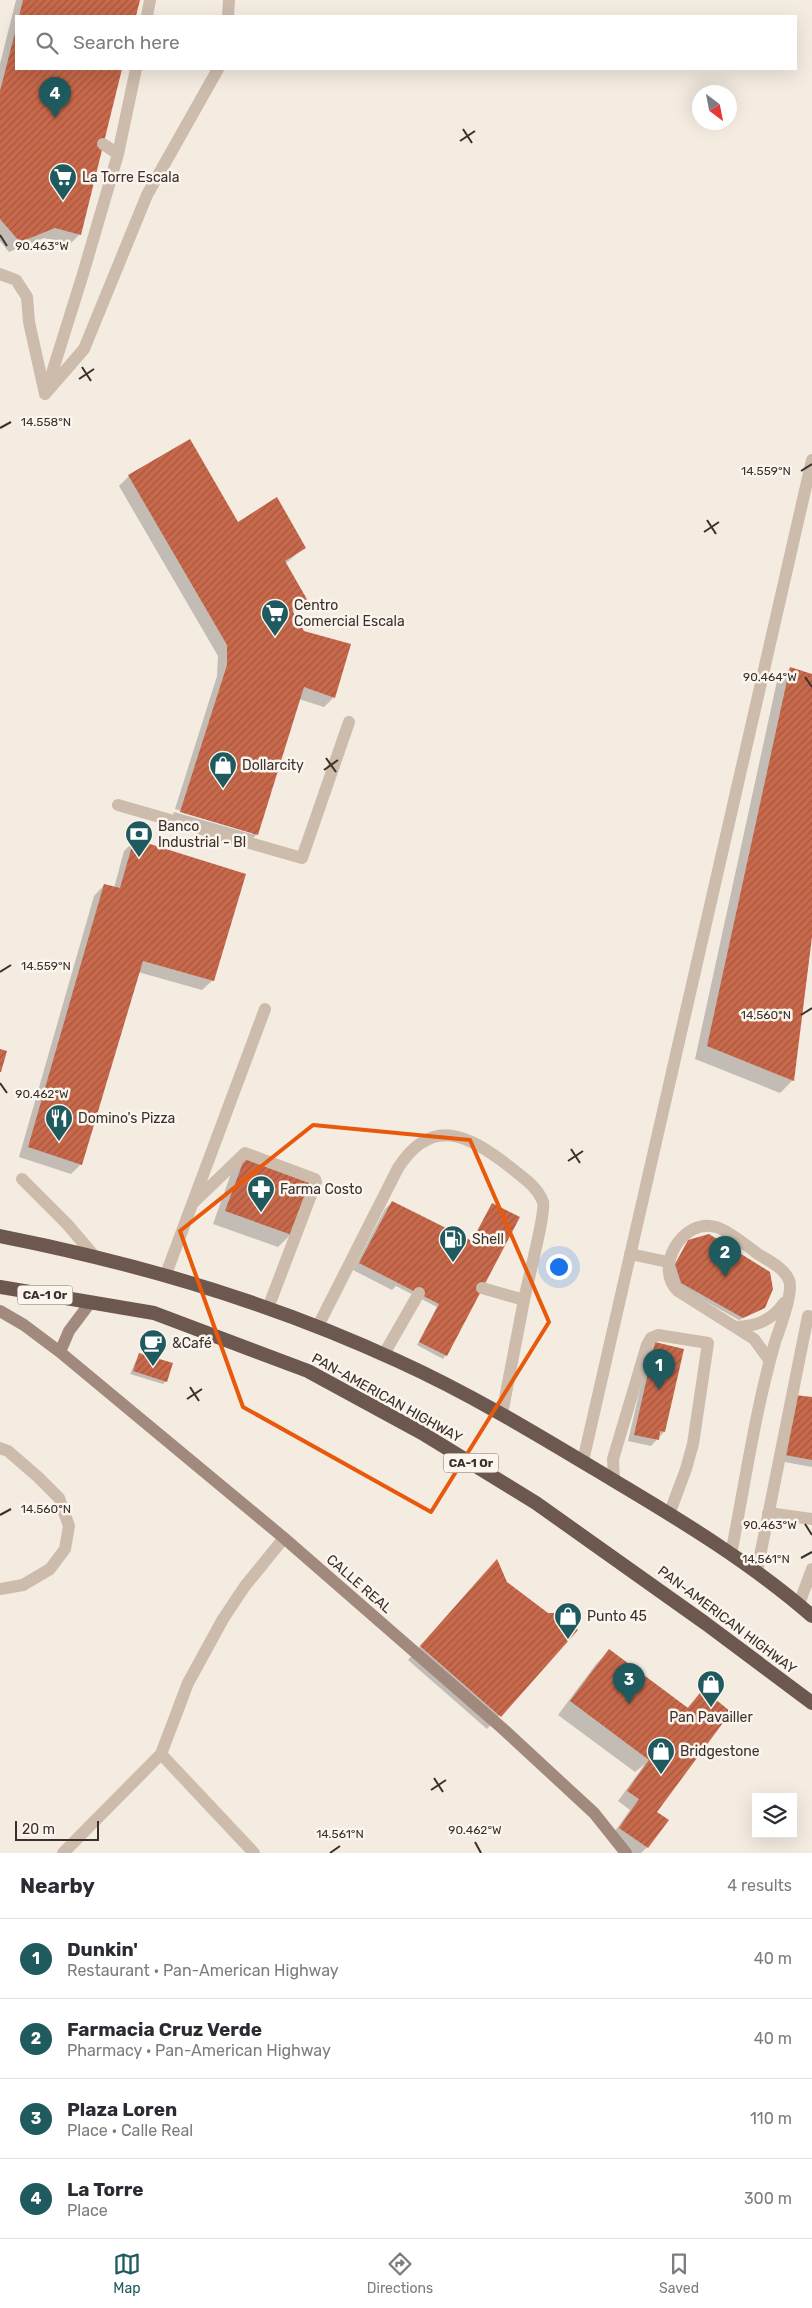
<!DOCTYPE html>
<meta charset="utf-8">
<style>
body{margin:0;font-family:Rubik,sans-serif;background:#f2f2f3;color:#2b2b33}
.controls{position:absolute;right:15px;bottom:15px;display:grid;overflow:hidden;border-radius:0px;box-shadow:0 5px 20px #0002}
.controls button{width:45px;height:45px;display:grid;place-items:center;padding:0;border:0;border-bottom:1px solid #e1e1e2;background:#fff;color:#2b2b33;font:25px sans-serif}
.compass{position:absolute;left:692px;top:85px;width:45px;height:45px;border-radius:50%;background:#fff;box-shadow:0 5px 20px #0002;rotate:148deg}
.scale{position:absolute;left:15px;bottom:12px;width:84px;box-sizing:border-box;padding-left:5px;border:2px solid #3b302b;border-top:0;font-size:14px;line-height:18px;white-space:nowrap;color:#3b302b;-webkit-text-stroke:4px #fbf5ee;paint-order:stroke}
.you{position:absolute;left:558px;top:1266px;width:18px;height:18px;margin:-12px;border:4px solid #fff;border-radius:50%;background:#1a73e8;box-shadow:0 0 0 8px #1a73e833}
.badge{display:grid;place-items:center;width:32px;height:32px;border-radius:50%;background:#1f5a5e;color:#fff;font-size:16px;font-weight:700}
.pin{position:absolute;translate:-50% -41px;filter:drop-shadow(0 1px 2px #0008)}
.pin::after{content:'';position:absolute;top:26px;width:18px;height:15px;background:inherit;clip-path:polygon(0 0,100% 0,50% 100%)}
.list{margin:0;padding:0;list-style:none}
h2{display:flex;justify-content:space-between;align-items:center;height:65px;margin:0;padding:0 20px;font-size:21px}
h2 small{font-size:16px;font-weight:400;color:#7c7c81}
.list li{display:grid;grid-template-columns:32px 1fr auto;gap:15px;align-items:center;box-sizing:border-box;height:80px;padding:0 20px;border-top:1px solid #e1e1e2}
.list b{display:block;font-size:19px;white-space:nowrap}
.list p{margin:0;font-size:16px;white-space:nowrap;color:#7c7c81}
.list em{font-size:16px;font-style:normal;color:#7c7c81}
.icon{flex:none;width:28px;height:28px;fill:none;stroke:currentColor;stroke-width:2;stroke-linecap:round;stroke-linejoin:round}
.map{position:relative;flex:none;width:812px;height:1853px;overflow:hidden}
.search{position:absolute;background:#fff;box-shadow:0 5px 20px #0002;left:15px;right:15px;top:15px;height:55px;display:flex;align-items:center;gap:12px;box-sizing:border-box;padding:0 18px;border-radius:0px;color:#7c7c81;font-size:19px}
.sheet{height:385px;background:#fff}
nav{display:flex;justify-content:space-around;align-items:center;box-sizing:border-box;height:70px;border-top:1px solid #e1e1e2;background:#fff;font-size:14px;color:#7c7c81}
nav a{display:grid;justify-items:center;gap:2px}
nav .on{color:#1f5a5e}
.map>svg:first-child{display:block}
</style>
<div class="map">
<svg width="812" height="1853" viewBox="0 0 812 1853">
<defs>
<pattern id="building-hatch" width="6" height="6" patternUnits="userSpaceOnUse" patternTransform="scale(1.25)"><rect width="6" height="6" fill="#c8694b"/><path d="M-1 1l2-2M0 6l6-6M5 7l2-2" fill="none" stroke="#a4573f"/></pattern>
</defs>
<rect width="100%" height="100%" fill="#f4ebe1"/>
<path fill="#0003" d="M16,0h122l-4,16h-118v53h105l-41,165 -10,10 -26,-6 -35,14 -9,-11v-177z
M129,476l108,47 67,25 -19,16 21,37 -14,12 42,84 -10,10 -25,-8 -42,135 -10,10 -76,-22 3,-10 78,22v-2l-77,-23 42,-133 1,-20 -99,-170z
M790,668l22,8v251l-19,153 -13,13 -85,-34 82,-378z
M135,840l78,140 -11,10 -64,-18 -57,192 -10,10 -52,-17 75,-261 10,-11 10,3 10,-37z
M245,1158l46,76 -13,13 -65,-23 19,-53z
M392,1202l79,40 21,-38 -46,151 -3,4 -26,-14 20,-38 -41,-21 -4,4 -39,-20 32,-61z
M689,1241l75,67 -25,12 -61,-34 -5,-18z
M656,1344l8,88 -13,14 -23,-5 21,-90z
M139,1354l27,27 -3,3 -33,-10z
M812,1399v68l-33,-6z
M484,1574l22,8 41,32 29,16 -89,99 -79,-69z
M609,1651l78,57 16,-17 -47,121 -9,35 -6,6h-10l-21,-15 20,-28 -12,-9 27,-37 -10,8 -77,-57 38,-51z"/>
<path fill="url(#building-hatch)" d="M23,0h117l-4,16h-117z
M16,29v40h106l-41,166 -26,-7 -35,14 -20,-23v-128z
M190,439l48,83 39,-25 29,51 -21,13 23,40 -16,9 12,21 47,13 -16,54 -31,-11 -46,148 -78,-23 47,-147v-20l-99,-170z
M790,667l22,7v263l-18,144 -87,-35z
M134,839l112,35 -32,107 -71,-20 -61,204 -54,-18 76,-263 16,4z
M0,1049l7,2 -6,21h-1z
M245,1157l67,23 -20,55 -67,-24z
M392,1201l80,40 20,-38 28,14 -73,139 -28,-14 20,-38 -80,-41z
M709,1234l61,38 3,17 -8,19 -22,10 -62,-35 -6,-19 13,-24z
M655,1342l29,7 -19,83 -5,-1 -1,9 -25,-5z
M139,1353l34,10 -6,19 -34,-11z
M795,1395l17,2v63l-27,-5z
M497,1559l10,23 41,31h11l19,17 -77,87 -81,-71z
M609,1649l79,59 15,-19 28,23 -74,100 12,8 -21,28 -29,-20 20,-29 -12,-8 22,-31 -79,-59z"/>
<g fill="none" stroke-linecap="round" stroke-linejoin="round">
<path stroke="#cdbbac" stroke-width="12" d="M147,16l3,-16
M228,16l1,-16
M118,154l18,-85
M0,274l16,6 11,17 2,25 16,72
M47,389l36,-115 35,-120 -15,-10
M45,394l39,-45 63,-154 71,-126
M118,805l184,53 47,-136
M22,1179l45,45 29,34
M193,1203l52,-50 70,26 1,3 -48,126
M630,1254l38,8
M166,1274l99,-265
M482,1288l42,12 -22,114
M318,1326l80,-158c34,-53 71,-33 112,-1 12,10 27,19 33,35 3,10 -16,82 -19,98
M735,1327c22,-1 36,-6 49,-24
M384,1354l35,-61
M583,1461l229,-1001
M614,1480l-1,-21 34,-114 4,-7 7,-3 50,8 -15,101 -7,25 -16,43
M768,1513l44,6
M731,1554c14,-70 24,-143 44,-212 4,-12 19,-50 14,-62 -6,-13 -20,-19 -31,-26 -11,-8 -30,-24 -42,-27 -33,-10 -63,41 -38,64l76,48 16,22
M757,1571l51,-255 4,1
M799,1604l13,-35"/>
<path stroke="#cdbbac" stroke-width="12" d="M0,1448l8,3 30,26 21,21 10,28 -4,23 -15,20 -27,16 -23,4
M161,1754l93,99
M63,1853l98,-99 27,-71 35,-64 22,-33 39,-48"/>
<path stroke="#a18a7d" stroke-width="12" d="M0,1311l24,14 36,27 224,186 218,190 92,85 32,40
M60,1352l9,-21 21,-28"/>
<path stroke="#6c584f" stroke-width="14" d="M0,1236c137,27 271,66 398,125 75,34 145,77 215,119 69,41 138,83 199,136
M0,1287l154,26 154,58 114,62 114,70 169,120 107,80"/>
</g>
<path fill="none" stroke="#e8590c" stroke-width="4" stroke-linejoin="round" d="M313,1125l157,15 79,182 -118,190 -188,-105 -63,-176z"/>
<path fill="none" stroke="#3b302b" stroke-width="2" d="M463,129l9,14M460,141l15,-10M0,235l7,11M82,367l9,14M79,379l15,-10M0,428l11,-6M801,471l11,-7M707,520l9,14M704,532l15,-10M805,677l7,10M326,758l10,14M324,770l14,-10M0,972l11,-7M801,1015l11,-7M0,1083l7,10M571,1149l9,14M568,1161l15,-10M190,1387l9,14M187,1399l15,-10M0,1515l11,-6M805,1524l7,11M801,1558l11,-6M434,1778l9,14M431,1790l15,-10M475,1842l6,11M330,1853l10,-7"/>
<defs>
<g id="supermarket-pin" transform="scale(1.4375)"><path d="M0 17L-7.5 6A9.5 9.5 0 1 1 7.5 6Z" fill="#1f5a5e" stroke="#fbf5ee"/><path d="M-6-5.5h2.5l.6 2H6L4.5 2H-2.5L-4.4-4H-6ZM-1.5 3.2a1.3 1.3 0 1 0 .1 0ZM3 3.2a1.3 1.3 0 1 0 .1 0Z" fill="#fff"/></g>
<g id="shop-pin" transform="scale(1.4375)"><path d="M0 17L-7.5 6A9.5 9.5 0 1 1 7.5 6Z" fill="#1f5a5e" stroke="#fbf5ee"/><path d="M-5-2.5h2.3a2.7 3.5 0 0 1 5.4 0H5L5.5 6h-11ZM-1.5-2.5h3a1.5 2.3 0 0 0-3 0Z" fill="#fff"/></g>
<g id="bank-pin" transform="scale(1.4375)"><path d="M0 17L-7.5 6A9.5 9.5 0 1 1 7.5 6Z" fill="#1f5a5e" stroke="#fbf5ee"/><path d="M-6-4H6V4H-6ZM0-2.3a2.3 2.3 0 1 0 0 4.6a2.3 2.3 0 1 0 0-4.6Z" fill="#fff"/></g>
<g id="restaurant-pin" transform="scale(1.4375)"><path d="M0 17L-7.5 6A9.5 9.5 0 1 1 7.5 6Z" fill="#1f5a5e" stroke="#fbf5ee"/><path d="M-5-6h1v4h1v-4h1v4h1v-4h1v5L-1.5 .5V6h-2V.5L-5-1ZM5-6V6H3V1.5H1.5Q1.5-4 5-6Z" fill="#fff"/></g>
<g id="pharmacy-pin" transform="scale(1.4375)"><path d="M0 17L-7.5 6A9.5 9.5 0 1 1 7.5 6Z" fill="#1f5a5e" stroke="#fbf5ee"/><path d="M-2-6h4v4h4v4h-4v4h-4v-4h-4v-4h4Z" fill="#fff"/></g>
<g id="fuel-pin" transform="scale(1.4375)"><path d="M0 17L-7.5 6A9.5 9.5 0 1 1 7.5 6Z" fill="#1f5a5e" stroke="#fbf5ee"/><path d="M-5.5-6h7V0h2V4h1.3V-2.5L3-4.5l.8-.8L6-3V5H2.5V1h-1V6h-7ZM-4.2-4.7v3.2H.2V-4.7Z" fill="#fff"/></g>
<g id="cafe-pin" transform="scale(1.4375)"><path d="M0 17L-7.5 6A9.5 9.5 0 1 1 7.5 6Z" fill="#1f5a5e" stroke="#fbf5ee"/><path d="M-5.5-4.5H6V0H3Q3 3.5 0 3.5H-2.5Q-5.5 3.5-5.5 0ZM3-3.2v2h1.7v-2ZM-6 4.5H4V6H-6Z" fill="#fff"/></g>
</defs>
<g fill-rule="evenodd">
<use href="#supermarket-pin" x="63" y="177"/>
<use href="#supermarket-pin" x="275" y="613"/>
<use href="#shop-pin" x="223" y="765"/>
<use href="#bank-pin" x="139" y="834"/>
<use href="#restaurant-pin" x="59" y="1118"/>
<use href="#pharmacy-pin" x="261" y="1189"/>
<use href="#fuel-pin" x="453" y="1239"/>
<use href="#cafe-pin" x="153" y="1343"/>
<use href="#shop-pin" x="568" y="1616"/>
<use href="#shop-pin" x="711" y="1684"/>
<use href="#shop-pin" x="661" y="1751"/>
</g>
<g text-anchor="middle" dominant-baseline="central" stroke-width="5" stroke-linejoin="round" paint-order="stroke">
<g fill="#fbf5ee" stroke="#756b66" stroke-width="1">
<rect x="17.5" y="1285.5" width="55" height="19" rx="4"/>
<rect x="443.5" y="1453.5" width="55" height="19" rx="4"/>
</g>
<g font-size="12" font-weight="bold" fill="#3b302b">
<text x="45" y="1295">CA-1 Or</text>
<text x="471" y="1463">CA-1 Or</text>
</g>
<g font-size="14" fill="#3b302b" stroke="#fbf5ee" text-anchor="start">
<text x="82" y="177">La Torre Escala</text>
<text x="294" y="605">Centro<tspan x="294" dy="16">Comercial Escala</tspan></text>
<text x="242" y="765">Dollarcity</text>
<text x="158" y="826">Banco<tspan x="158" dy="16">Industrial - BI</tspan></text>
<text x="78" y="1118">Domino's Pizza</text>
<text x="280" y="1189">Farma Costo</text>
<text x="472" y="1239">Shell</text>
<text x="172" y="1343">&amp;Café</text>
<text x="587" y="1616">Punto 45</text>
<text x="711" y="1717" text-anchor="middle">Pan Pavailler</text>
<text x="680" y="1751">Bridgestone</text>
</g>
<g font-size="14" fill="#3b302b" stroke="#fbf5ee">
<text transform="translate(387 1398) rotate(29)">PAN-AMERICAN HIGHWAY</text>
<text transform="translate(359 1584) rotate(41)">CALLE REAL</text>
<text transform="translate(727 1620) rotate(37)">PAN-AMERICAN HIGHWAY</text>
</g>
</g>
<g font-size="12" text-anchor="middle" fill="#3b302b" stroke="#fbf5ee" stroke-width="5" stroke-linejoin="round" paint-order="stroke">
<text x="42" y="250">90.463°W</text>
<text x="46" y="426">14.558°N</text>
<text x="766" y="475">14.559°N</text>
<text x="770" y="681">90.464°W</text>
<text x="46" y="970">14.559°N</text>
<text x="766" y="1019">14.560°N</text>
<text x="42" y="1098">90.462°W</text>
<text x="46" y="1513">14.560°N</text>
<text x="770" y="1529">90.463°W</text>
<text x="766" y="1563">14.561°N</text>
<text x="475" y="1834">90.462°W</text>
<text x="340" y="1838">14.561°N</text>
</g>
</svg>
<div class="controls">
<button><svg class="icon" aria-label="layers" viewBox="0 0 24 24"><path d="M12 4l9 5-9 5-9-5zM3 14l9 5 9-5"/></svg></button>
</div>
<svg class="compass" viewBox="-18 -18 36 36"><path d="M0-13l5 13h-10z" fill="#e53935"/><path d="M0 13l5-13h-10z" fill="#7c7c81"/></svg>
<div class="scale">20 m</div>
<div class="you"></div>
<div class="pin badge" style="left:659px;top:1390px">1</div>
<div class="pin badge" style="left:725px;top:1277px">2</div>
<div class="pin badge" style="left:629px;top:1704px">3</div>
<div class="pin badge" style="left:55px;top:118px">4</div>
<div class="search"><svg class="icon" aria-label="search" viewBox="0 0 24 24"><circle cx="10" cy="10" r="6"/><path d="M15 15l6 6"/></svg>Search here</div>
</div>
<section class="sheet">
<h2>Nearby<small>4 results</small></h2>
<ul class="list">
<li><span class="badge">1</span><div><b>Dunkin'</b><p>Restaurant · Pan-American Highway</p></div><em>40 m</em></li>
<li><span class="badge">2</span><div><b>Farmacia Cruz Verde</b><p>Pharmacy · Pan-American Highway</p></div><em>40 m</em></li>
<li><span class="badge">3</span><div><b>Plaza Loren</b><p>Place · Calle Real</p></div><em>110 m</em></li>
<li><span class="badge">4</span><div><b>La Torre</b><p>Place</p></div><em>300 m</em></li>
</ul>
</section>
<nav>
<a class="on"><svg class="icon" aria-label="map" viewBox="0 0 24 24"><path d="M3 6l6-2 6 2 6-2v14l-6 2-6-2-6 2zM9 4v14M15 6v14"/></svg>Map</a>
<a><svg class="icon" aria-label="directions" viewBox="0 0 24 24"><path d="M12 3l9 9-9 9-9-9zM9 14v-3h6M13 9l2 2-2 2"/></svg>Directions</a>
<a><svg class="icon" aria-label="saved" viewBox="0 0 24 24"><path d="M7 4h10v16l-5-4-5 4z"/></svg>Saved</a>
</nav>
